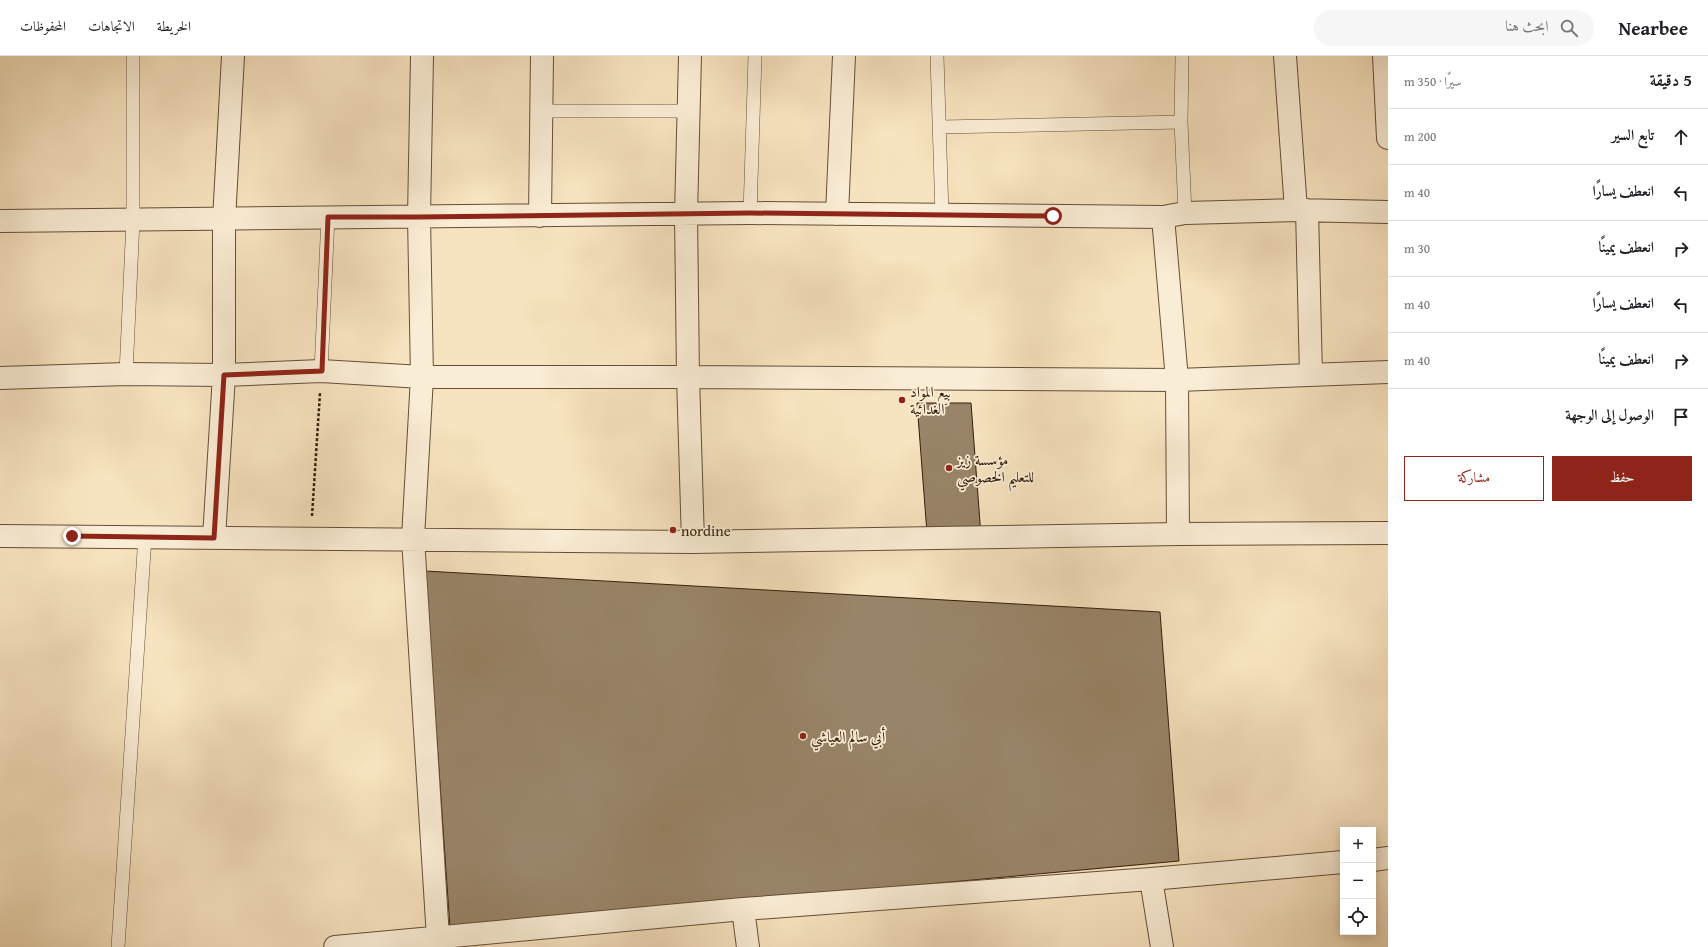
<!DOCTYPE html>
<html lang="ar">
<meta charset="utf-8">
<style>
body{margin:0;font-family:"Gentium Book Plus",Amiri,serif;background:#f6f6f6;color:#202124;direction:rtl}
.controls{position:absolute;right:12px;bottom:12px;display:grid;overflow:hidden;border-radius:0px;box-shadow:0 2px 10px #0003}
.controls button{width:36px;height:36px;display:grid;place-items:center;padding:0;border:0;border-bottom:1px solid #e0e0e0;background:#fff;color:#202124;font:20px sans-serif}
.stop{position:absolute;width:12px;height:12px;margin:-9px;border:3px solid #8f2418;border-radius:50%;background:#fff}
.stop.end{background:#8f2418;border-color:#fff;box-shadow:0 1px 4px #0008}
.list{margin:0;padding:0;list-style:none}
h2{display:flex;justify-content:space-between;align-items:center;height:52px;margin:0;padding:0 16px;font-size:17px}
h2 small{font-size:13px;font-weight:400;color:#757577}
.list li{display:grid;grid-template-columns:26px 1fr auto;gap:12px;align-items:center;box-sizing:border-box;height:56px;padding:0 16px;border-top:1px solid #e0e0e0}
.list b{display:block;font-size:15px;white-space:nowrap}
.list em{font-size:13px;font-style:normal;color:#757577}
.actions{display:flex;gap:8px;padding:12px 16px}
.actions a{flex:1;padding:9px 0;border:1px solid #8f2418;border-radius:0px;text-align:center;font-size:14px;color:#8f2418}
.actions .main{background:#8f2418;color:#fff}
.icon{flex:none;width:22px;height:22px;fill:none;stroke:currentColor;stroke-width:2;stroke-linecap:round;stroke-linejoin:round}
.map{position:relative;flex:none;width:1388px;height:891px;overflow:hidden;direction:ltr}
header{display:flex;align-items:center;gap:24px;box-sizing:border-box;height:56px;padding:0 20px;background:#fff;border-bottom:1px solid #e0e0e0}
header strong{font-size:19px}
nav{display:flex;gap:22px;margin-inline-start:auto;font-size:14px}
.search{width:280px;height:36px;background:#f6f6f6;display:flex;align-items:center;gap:10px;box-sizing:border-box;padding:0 14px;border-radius:22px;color:#757577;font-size:15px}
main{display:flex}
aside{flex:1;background:#fff}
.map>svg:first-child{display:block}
</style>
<header>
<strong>Nearbee</strong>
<div class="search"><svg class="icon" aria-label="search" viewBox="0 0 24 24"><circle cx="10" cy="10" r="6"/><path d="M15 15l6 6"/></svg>ابحث هنا</div>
<nav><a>الخريطة</a><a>الاتجاهات</a><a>المحفوظات</a></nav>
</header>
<main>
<aside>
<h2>5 دقيقة<small>سيرًا · 350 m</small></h2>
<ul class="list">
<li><svg class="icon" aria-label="ahead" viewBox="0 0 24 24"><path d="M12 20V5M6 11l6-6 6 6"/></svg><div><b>تابع السير</b></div><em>200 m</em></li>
<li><svg class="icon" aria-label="left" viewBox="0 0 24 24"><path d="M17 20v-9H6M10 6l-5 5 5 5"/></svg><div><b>انعطف يسارًا</b></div><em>40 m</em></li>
<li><svg class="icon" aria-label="right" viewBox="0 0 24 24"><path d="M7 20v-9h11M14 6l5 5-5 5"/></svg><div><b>انعطف يمينًا</b></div><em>30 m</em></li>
<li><svg class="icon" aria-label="left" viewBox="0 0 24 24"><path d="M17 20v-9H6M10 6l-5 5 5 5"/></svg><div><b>انعطف يسارًا</b></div><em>40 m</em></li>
<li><svg class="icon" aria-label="right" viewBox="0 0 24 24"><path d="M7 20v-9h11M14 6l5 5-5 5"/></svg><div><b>انعطف يمينًا</b></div><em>40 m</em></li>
<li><svg class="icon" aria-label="arrive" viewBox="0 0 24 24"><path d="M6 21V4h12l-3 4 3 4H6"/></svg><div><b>الوصول إلى الوجهة</b></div></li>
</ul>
<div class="actions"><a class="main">حفظ</a><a>مشاركة</a></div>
</aside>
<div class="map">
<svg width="1388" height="891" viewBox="0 0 1388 891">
<rect width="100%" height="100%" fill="#f7e3bf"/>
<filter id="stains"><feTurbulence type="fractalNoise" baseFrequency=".005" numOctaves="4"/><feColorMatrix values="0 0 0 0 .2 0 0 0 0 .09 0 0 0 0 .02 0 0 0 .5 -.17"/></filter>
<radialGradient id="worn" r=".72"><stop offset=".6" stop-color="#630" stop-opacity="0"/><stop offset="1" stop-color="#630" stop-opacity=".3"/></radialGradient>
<path fill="#998469" stroke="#341d0b" d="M917,347h54l10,133 -54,-3z
M425,515l735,41 19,249 -729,67z"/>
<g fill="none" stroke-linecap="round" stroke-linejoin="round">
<g stroke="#654e38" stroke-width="14">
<path id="service" d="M937,0l5,159
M1182,0l-1,66 4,91
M542,55h146
M940,71l241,-5
M750,157l5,-157
M321,315l7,-154
M126,318l7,-154v-164
M118,891l27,-411"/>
</g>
<g stroke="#654e38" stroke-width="24">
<path id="minor" d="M422,0l-3,161 3,160 -9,161 25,400
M690,0l-4,158 2,163 5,165
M1285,0l11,154
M1384,0l4,82
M1307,154l4,165
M837,158l7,-158
M540,160l2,-160
M1163,161l14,163 1,154
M0,165l750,-8 413,4 22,-4 111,-3 92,2
M0,322l126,-4 98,1 97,-4 101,6h266l489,3 211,-8
M0,480l693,6 485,-8 210,-1
M214,482l10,-163v-155l9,-164
M1373,804l15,-2
M1151,823l11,68
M743,853l5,38
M335,891l408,-38 408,-30 192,-17"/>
</g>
<path stroke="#341d0b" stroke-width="2.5" stroke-dasharray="3 2" stroke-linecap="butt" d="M312,460l8,-123"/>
<use href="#service" stroke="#faedd5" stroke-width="13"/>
<use href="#minor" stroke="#faedd5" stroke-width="22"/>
</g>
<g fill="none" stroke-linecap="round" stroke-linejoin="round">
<path stroke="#8f2418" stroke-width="5" d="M72,480l142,2 10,-163 98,-4 6,-154h90l332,-4 303,3"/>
</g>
<g fill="#8f2418" stroke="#faedd5" stroke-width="1.5">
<circle cx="902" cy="344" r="4"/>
<circle cx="949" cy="412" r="4"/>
<circle cx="673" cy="474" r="4"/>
<circle cx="803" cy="680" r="4"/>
</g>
<g text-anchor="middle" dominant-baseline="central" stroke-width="3.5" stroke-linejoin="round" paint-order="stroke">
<g font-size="15" fill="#341d0b" stroke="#faedd5" text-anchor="start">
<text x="910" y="335">بيع المواد<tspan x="910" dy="17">الغدائية</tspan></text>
<text x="957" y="403">مؤسسة زيز<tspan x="957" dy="17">للتعليم الخصوصي</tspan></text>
<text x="681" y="474">nordine</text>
<text x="811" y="680">أبي سالم العياشي</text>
</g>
</g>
<rect width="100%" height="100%" filter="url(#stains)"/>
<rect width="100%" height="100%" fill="url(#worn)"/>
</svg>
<div class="controls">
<button>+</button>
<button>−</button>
<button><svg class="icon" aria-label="locate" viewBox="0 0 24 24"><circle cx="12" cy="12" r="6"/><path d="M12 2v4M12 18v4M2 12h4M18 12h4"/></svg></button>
</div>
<div class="stop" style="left:1053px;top:160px"></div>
<div class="stop end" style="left:72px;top:480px"></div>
</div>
</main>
